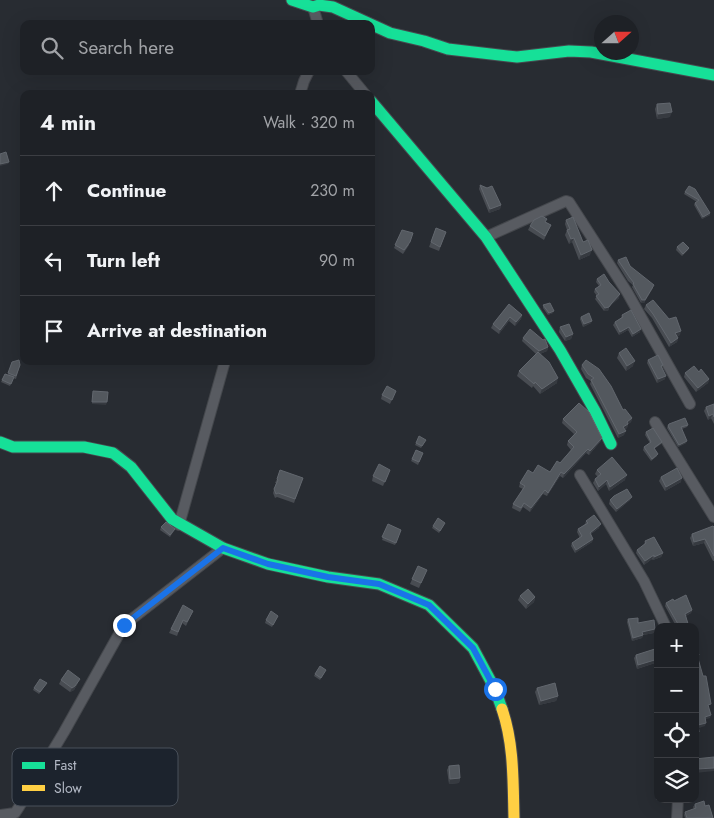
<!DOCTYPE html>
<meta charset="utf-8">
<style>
body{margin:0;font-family:Jost,sans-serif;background:#26292e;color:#f1f3f6}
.controls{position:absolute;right:15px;bottom:15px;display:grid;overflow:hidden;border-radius:10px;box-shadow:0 5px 20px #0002}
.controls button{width:45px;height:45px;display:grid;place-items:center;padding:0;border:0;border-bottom:1px solid #3c3e43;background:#1e2126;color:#f1f3f6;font:25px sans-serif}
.compass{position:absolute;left:594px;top:15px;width:45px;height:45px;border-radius:50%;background:#1e2126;box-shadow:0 5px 20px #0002;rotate:69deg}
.stop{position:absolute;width:15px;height:15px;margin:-11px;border:4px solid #1a73e8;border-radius:50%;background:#fff}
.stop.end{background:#1a73e8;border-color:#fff;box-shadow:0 1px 5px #0008}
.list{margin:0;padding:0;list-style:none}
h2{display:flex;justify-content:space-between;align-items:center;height:65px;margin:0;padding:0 20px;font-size:21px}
h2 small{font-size:16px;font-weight:400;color:#a1a3a7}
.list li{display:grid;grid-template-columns:32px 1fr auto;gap:15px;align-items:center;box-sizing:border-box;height:70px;padding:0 20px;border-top:1px solid #3c3e43}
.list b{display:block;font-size:19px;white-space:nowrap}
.list em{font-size:16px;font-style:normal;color:#a1a3a7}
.icon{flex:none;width:28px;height:28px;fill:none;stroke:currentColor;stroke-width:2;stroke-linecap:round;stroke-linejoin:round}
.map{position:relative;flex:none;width:714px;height:818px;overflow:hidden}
.search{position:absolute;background:#1e2126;box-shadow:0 5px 20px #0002;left:20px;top:20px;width:355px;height:55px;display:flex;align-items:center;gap:12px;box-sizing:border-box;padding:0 18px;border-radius:10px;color:#a1a3a7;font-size:19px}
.panel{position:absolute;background:#1e2126;box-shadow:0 5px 20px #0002;left:20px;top:90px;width:355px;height:275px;border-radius:10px}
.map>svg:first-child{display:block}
</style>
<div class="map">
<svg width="714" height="818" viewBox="0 0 714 818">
<rect width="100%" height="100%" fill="#282c32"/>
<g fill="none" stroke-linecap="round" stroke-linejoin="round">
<g stroke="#44474c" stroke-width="12">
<path id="street" d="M313,7l5,17
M346,71l19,23
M300,94l4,-13 5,-10
M486,237l80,-36 3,1 58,90 63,112
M655,422l59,95
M580,475l64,106 22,46
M179,525l46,-164
M0,815l15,-2 4,-6 45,-75 60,-107 99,-77
M677,818l1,-19"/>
</g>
<g stroke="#46494f" stroke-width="13">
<path id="fast" d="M292,0l21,7 6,-2 14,2 57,26 34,8 24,8 69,8 52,-6 22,1 123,23
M371,101l115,136 74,113 35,61 16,33
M0,442l13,5h71l29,6 18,14 41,52 51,29 45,16 60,13 51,7 50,21 44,43 22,41 7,20"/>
</g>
<g stroke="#46494f" stroke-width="13">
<path id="slow" d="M502,709c12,35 11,72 12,109"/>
</g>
<use href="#street" stroke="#585b61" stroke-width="10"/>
<use href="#fast" stroke="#16e098" stroke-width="11"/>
<use href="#slow" stroke="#ffcf43" stroke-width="11"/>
</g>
<path fill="#484c52" d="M657,104l13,13 -13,2 -2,-10z
M480,185l7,3 14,17 -1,4 -11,4 -10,-24z
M695,189l15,26 -8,4 -8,-14 1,-2 2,-1 -13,-8 1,-2z
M566,220l17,22 7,13 -11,5 -7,-18 -3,2 -4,-9 2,-5 -2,-6z
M546,222l5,3 -7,15 -16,-10 2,-4z
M436,228l10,4 -7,19 -10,-4z
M402,230l7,15 -6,9 -9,-6z
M677,247l12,1 -1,2 -6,6 -6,-6z
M618,260l12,6 23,22 -9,15h-3l-9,-16 1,-2 -5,-4 -11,-18z
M597,279l22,19 -10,9 -1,4h-4l-9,-12 2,-3 -3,-4 1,-3 4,-3 -3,-4z
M509,304l13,11 -1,4 -6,7 -6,-5 -10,13 -8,-6 2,-4z
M543,305l10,8 -5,2 -5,-7z
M646,305l23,14 11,16 -3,1 1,2 -1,4 -8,5 -17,-29 -8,-9z
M622,315l18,17 -8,5 -4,-7 -9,5 -6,-10 2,-3 6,-4z
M581,317l10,6 -8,4 -3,-8z
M560,327l13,7 -2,5 -6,2 -6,-9z
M523,338l25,9 -1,4 -7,3 17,29 -17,11 -7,-8 -1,2 -15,-12 2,-5 17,-17 -14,-13z
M619,353l14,13 -7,5 -9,-13z
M648,360l15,5 -1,2 3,12 -8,4 -10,-20z
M12,362l8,3 -4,14 -3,-1 -3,8 -9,-4 4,-8 3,1z
M582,365l41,45 9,8 -1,4 -3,2 -1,4 -2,1 -1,6 -6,3 -28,-54 1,-3 -5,-3 -5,-9z
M699,372l10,7 -1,4 -12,9 -12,-15 1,-4z
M396,391l-6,13 -9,-5 1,-4z
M714,404v20l-3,-6 -3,2 -4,-9 2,-4z
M563,419l39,19 -2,4 -11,13 -3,-2 -23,25 -3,-2 -13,20 -4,-2 -13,18 -7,-5 -3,5 -8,-4 1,-4 10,-15 -4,-2 1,-4 13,-10 17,-1 10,-9 11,-13 -4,-5 1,-4 6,-7 -12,-11z
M669,424l19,1 -1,2 -5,2 4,14 -8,4 -11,-19z
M646,432l16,10 -1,2 -7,5 3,7 -6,5 -8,-11 1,-3 6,-4 -5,-8z
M426,440l-5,8 -6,-3 1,-2z
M416,450l7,3 -5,12 -7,-4z
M390,470l-7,16 -11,-5 1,-5z
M597,470l28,10 -16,11 -3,-7 -8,7 -5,-8 2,-4 3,-2 -3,-3z
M661,477l20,5 -16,9 -6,-10z
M303,478l-9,25 -17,-6 -2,1 -2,-5 3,-10h-1l2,-4z
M610,500h20l-14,12 -7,-8z
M586,521l13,7 -8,6 2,5 -1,3 -17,11 -4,-7 1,-3 8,-5 -3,-6 1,-3 7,-5z
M388,524l13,6 -6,15 -13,-5z
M444,525l-5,8 -7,-5 1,-2z
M161,527l14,2 -5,8 -10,-7z
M714,527v34h-1l-9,-18 -11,3 -3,-8 2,-4z
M645,541l18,12 -2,4 -8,3 -1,-1 -8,6 -8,-12 1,-3 7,-5z
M418,566l9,4 -8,18 -9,-4z
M520,596l15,1 -1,5 -8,7 -8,-9z
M674,601l18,9 -1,3 -5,3 3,11h-13v-1l-11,-20 1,-3z
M193,611l-7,15 -4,-3 -5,13 -8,-3 2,-4z
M278,616l-6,11 -7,-4 1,-3z
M628,619l27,10 -1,4 -11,2 -1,3 -10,3 -5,-19z
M658,648v14l-21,7 -3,-11 2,-3z
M326,670l-6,10 -6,-4 1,-2z
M61,680l17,3 -4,7 -4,2 -11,-8z
M47,683l-8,11 -6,-4 1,-2z
M537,688l21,8 -2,5 -17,4 -4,-13z
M449,766l11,12 -1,5 -10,1 -2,-14z
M658,787v12h11l-1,1h-12l1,-10z
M695,804l10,2 8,12h-28l-1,-3 1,-3 9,-3 -1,-2z"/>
<path fill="#363a40" d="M672,112l-2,5 -13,2 1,-5z
M9,162l-1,2 -8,2v-2z
M501,205l-1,4 -11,4 1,-4z
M710,213v2l-8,4 1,-2z
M574,238l-2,4 -3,2 2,-5z
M592,250l-2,5 -11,5 2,-5z
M654,285l-10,18h-3l1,-3z
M620,294l-1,4 -10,9 2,-3z
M609,307l-1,4h-4l1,-3z
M554,311l-1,2 -5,2 1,-2z
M522,315l-1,4 -6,7 1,-4z
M510,317l-1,4 -10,13 1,-4z
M592,321l-1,2 -8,4 1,-3z
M629,327l-1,3 -9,5 1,-3z
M641,329l-1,3 -8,5 1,-3z
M681,331l-1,4 -6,2 1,-4z
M573,334l-2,5 -6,2 1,-4z
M678,338l-1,4 -8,5 2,-4z
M548,347l-1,4 -9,4 1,-4z
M635,361l-2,5 -7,5 1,-5z
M666,376l-1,3 -8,4 1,-4z
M558,378l-1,5 -17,11 2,-5z
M709,379l-1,4 -12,9 2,-4z
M92,402h15l-1,3 -14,-1z
M713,414l-2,4 -3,2 1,-4z
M632,418l-1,4 -5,4 2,-2 -1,4 -5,3 1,-4 4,-5z
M626,431l-2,4 -6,3 1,-4z
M602,438l-2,4 -11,13 1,-4z
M687,441l-1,2 -8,4 1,-2z
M588,449l-2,4 -23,25 1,-4z
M561,472l-1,4 -13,20 1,-3z
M627,475l-2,5 -16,11 1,-4z
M682,478l-1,4 -16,9 1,-4z
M607,480l-1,4 -8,7 1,-4z
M545,490l-2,4 -13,18 1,-4z
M632,497l-2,3 -14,12 1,-3z
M601,524l-2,4 -11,8 2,-3z
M593,539l-1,3 -17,11 1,-3z
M705,539l-1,4 -11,3 1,-4z
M663,553l-2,4 -8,3 1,-3z
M654,555l-2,4 -8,6 1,-4z
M535,597l-1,5 -8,7 2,-5z
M692,610l-1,3 -7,4 1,-3z
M655,629l-1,4 -11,2 -1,3 -10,3 1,-3 9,-6z
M658,659v3l-21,7 1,-4z
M80,679l-2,4 -4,7 -4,2 2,-4z
M558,696l-2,5 -17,4 2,-4z
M711,715l-1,3 -6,2 1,-3z
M706,723l-1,3 -9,3 2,-4z
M31,764v2l-8,4v-2z
M714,768v3l-19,2 2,-4z
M460,778l-1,5 -10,1 1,-5z
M658,797v2h11l-1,1h-12z"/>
<path fill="#53585e" stroke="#62676e" d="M670,103l2,9 -14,2 -1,-10z
M6,152l3,10 -9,2v-10z
M480,185l7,3 5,-2 9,19 -11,4z
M689,186l6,3 15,24 -7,4 -8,-14 4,-3 -14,-8z
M542,216l5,3 -2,3 6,3 -6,11 -15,-10 4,-6z
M573,217l10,25 5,-2 4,10 -11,5 -7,-17 -3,1 -4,-9 3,-1 -4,-9z
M436,228l10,4 -6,15 -9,-5z
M402,230l11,3 -3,9 -6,8 -9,-5z
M683,242l6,6 -6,6 -6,-7z
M626,257l4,9 24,19 -9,15h-3l-9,-16 1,-1 -4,-5 -12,-18z
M604,274l5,8 11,12 -9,10 -2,3 -4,1 -9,-12 3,-2 -4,-5 6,-4 -4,-6z
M653,300l16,19 7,-2 5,14 -6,2 3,5 -7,5 -18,-29 -7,-9z
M550,303l4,8 -5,2 -6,-8z
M509,304l13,11 -6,7 -6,-5 -10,13 -7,-6z
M631,310l10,19 -8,5 -4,-7 -9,5 -5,-10 8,-5 -1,-2z
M589,313l3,8 -8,3 -3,-7z
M569,324l4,10 -7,3 -6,-10z
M530,329l13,11 2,-1 3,8 -9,4 -16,-13z
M626,348l9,13 -8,5 -8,-13z
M538,352l11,10 9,16 -16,11 -7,-7 -1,2 -15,-13z
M658,355l5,10 -2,1 5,10 -8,3 -10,-19z
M19,360l1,5 -4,11 -8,-3 4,-11z
M586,360l13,9 12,17 12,24 2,-1 7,9 -5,4 1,2 -5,3 3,4 -7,3 -28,-54 3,-2 -6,-4 -6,-9z
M694,366l5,6 2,-3 8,10 -11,9 -13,-15z
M5,374l9,3 -3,7 -9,-4z
M387,386l9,5 -4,9 -10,-5z
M93,391l15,1 -1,10h-15z
M579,403l10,9 13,26 -12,13 -2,-2 -24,25 -3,-2 -13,21 -3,-3 -14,18 -7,-5 -3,5 -8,-4 12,-18 -5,-3 8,-13 5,3 5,-8 12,7 7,-11 3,2 14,-16 -6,-6 9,-9 -14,-13z
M714,404v13l-1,-3 -4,2 -3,-9z
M685,418l3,7 -7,2 6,14 -8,4 -11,-19 1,-2z
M653,428l9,14 -8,6 4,6 -6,5 -8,-12 7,-5 -5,-10z
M419,436l7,4 -4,6 -6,-3z
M416,450l7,3 -4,9 -7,-3z
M612,457l15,18 -17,12 -3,-7 -8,7 -4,-8 6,-5 -4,-4z
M379,464l11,6 -5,12 -12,-6z
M677,468l5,10 -16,9 -5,-10z
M280,470l23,8 -8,21 -17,-6 -2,1 -2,-5 4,-9 -1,-1z
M627,489l5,8 -15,12 -7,-9 4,-4z
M594,515l7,9 -11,9 3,6 -17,11 -4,-7 10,-7 -4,-7 10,-6 -2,-2z
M438,518l7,5 -5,8 -7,-5z
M166,522l9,7 -5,6 -9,-8z
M388,524l13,6 -5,13 -14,-6z
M713,526l1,1v29l-9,-17 -11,3 -2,-8z
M654,537l9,16 -9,4v-2l-9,6 -8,-11 9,-7 -1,-2z
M418,566l9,4 -6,13 -9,-4z
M528,589l7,8 -7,7 -8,-8z
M686,595l6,15 -7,4 4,13h-12l-1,-2 2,-1 -12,-21 7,-4 1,2z
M183,605l10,6 -6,11 -4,-2 -5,12 -7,-3z
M271,611l7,5 -5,9 -7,-5z
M638,618v5l16,-3 1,9 -13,3 1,3 -10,3 -5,-19z
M695,644l4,11h-2l6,21h3l5,28 -3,1 3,10 -6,2 1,6 -8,2 1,7 -4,1v-32h2l-2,-10z
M658,648v11l-20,6 -2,-10z
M320,666l6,4 -5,8 -6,-4z
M68,670l12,9 -5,7 -3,2 -11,-8z
M40,679l7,4 -7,9 -6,-4z
M555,683l3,13 -17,5 -4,-13z
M714,757v11l-17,1 -1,27h-1v-37z
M459,765l1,13 -10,1 -1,-13z
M704,801l1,5 4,-1 4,13h-26l-2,-6 11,-4 -1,-4z"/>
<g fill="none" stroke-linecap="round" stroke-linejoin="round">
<path stroke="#1a73e8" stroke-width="6" d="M124,625l99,-77 45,16 60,13 51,7 50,21 44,43 22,41"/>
</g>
<rect x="12" y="748" width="166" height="58" rx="8" fill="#1c232d" stroke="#49505a" stroke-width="1"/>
<rect x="22" y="762" width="23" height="7" fill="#16e098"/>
<rect x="22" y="785" width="23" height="6" fill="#ffcf43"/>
<g font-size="14" fill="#b2b8c4">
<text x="54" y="770">Fast</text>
<text x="54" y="793">Slow</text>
</g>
</svg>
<div class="controls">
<button>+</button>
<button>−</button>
<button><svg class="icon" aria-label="locate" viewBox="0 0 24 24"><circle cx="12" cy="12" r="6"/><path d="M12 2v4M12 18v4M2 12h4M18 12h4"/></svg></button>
<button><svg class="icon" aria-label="layers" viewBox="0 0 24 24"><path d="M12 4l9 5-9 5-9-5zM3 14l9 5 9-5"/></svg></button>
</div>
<svg class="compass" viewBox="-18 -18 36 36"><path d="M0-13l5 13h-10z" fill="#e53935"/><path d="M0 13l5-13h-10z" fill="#a1a3a7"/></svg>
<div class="stop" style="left:495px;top:689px"></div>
<div class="stop end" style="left:124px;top:625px"></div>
<div class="search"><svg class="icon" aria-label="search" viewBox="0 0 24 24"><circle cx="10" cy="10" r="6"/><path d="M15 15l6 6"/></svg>Search here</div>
<section class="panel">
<h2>4 min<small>Walk · 320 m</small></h2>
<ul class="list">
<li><svg class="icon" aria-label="ahead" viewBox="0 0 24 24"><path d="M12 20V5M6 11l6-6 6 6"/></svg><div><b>Continue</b></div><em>230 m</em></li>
<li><svg class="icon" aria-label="left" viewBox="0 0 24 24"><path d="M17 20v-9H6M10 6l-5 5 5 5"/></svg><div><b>Turn left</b></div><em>90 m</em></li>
<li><svg class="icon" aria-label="arrive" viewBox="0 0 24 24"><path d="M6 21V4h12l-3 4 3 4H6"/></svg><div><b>Arrive at destination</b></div></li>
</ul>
</section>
</div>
